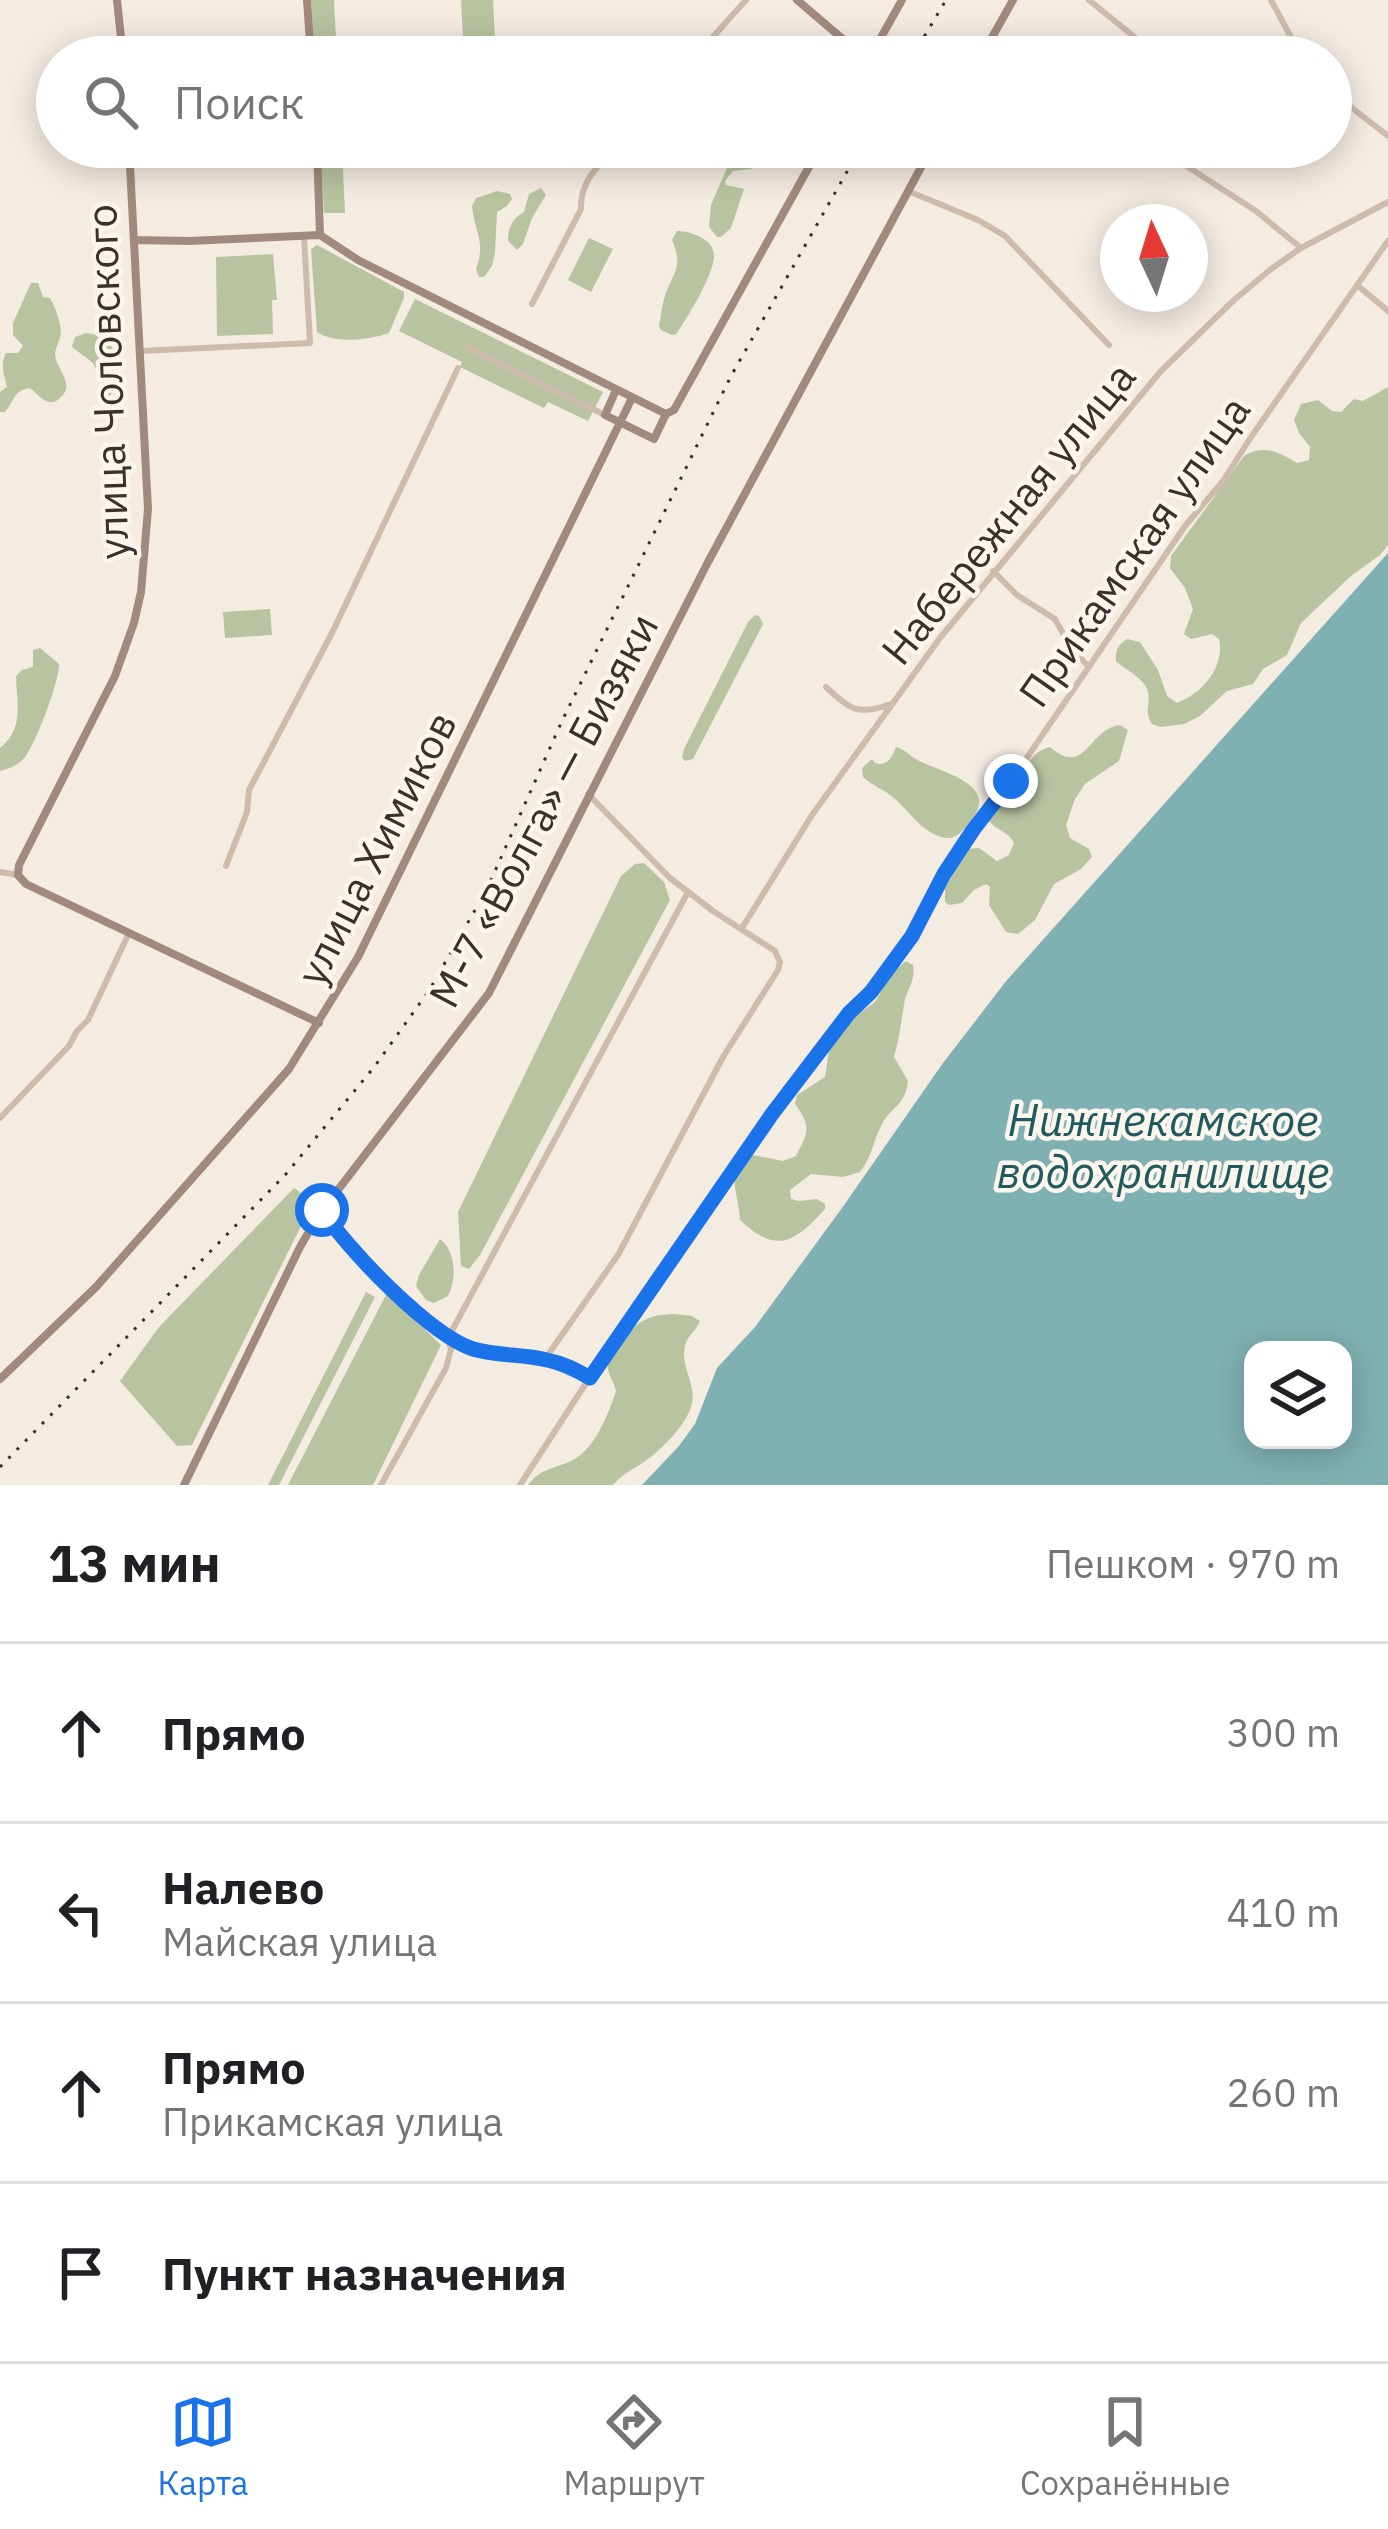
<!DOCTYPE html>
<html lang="ru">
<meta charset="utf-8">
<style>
body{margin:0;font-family:"IBM Plex Sans",sans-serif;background:#f6f6f6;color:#202124}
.controls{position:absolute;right:36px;bottom:36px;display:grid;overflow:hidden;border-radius:24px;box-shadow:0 6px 30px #0003}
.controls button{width:108px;height:108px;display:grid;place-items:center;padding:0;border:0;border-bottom:3px solid #e0e0e0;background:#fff;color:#202124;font:60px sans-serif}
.compass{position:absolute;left:1100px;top:204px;width:108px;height:108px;border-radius:50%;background:#fff;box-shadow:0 6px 30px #0003;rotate:356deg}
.stop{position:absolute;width:36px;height:36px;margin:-27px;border:9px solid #1a73e8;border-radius:50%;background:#fff}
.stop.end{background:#1a73e8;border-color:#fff;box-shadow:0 3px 12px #0008}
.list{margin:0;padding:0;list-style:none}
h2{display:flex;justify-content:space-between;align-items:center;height:156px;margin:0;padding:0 48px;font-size:51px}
h2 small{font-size:39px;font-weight:400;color:#757577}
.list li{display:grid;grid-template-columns:78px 1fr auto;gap:36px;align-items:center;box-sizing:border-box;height:180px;padding:0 48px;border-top:3px solid #e0e0e0}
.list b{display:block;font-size:45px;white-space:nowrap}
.list p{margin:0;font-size:39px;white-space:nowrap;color:#757577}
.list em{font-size:39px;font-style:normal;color:#757577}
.icon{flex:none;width:66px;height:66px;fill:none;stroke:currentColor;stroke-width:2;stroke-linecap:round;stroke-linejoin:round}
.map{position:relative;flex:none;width:1388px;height:1485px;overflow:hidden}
.search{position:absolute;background:#fff;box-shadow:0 6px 30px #0003;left:36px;right:36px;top:36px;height:132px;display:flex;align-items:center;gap:30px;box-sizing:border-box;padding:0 42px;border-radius:66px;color:#757577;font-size:45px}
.sheet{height:876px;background:#fff}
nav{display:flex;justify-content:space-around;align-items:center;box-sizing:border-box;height:168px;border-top:3px solid #e0e0e0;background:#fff;font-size:33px;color:#757577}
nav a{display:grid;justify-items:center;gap:6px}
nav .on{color:#1a73e8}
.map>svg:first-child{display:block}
</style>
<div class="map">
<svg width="1388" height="1485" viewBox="0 0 1388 1485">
<rect width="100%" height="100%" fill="#f4ebe1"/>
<path fill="#b8c4a0" d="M311,0h23l3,57h-22z
M461,0h32l3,57h-32z
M320,147h22l3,66h-21z
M736,147h22l3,4v9l-10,9 -18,2 -8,10 1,4 18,4 -13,39 -10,9h-4l-8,-10 2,-22z
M541,188l5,7 -14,23 -9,26 -6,6 -9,-9c0,-13 4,-23 16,-29l5,-18z
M497,191l13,3 2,5 -5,7 -10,6 -2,41 -3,13 -8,11h-5l-3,-8c10,-27 -1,-36 -4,-63l4,-8z
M677,231c13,0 37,8 37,24 1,17 -27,64 -38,79l-4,1 -11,-5 -2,-4c2,-9 3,-21 6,-30 8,-24 19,-28 7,-56z
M589,238l24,11 -22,43 -23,-12z
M317,245l87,47v6l-15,35c-20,7 -55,11 -72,-1l-6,-83z
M273,254l4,46h-5l1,34 -56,2 -1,-79z
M31,283h7l5,14 7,1c5,8 11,25 11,36 -1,6 -5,12 -6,19 0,16 21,30 6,44 -12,13 -21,-1 -31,-9 -17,2 -15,13 -25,24h-5v-20l7,-5c-3,-13 -7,-22 -1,-34h12l5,-7 -10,-11v-12z
M415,299l188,93 -15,29 -40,-19 -4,6 -84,-41 2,-5 -63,-31z
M86,333l18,3c15,15 17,42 6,60l-6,-3 -2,-11 -9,-19 -21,-16 3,-10z
M1388,387v158l-8,10 -29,21 -50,47 -14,32 -24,14 -10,15 -26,7 -27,25 -16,8 -23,3 -9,-3c-9,-16 -1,-18 -4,-32 -3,-14 -23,-22 -32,-31 -1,-11 2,-16 11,-22l13,3 18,28 9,26 10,7c26,-10 48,-36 42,-64l-7,-5 -21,5 -7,-5 9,-25 -8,-21 -15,-20 1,-12 73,-100c19,-12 36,-4 53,7l12,-3 1,-13 -11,-14 -5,-13 7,-16 17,-4 14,11 9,1 13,-13 9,2z
M270,609l2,26 -47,3 -2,-26z
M755,615l4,1 4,8 -70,135 -8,2 -3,-3 2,-9 64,-127z
M40,648l19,16c1,16 -23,79 -34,93 -6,8 -16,12 -25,14v-23c24,-20 17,-42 16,-72l6,-6 11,-3v-17z
M1120,725l8,5 -9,31 -34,23 -10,15 -9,26 4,13 19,11 3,8 -11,12 -27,15 -19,36 -17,14 -12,-2 -17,-27 1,-18 -4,-3 -12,6 -12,13 -13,2 -4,-3v-13l21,-40 13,-1 18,13 12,-6 5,-12c-6,-12 -17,-12 -25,-22v-5l16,-24 16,-9c8,-18 7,-30 29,-36 36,31 38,-18 70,-22z
M896,747c10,3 14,9 23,14 28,13 84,25 49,63 -6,7 -11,15 -22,14 -22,-3 -37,-27 -52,-40 -9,-8 -21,-12 -31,-21l-1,-9 10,-9 3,4c13,4 17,-6 21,-16z
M644,863l20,19 6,18 -190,355 -11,14 -8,-3 -3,-54 163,-336 14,-12z
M906,961l7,4c3,17 -7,24 -9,40 -3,18 -5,35 -10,52l14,24c-3,25 -16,25 -26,43 -9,17 -10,33 -22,48l-17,5 -32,-3 -21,16 1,9 8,2 18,-2 8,5v5c-30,33 -48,46 -85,11 -1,-24 -14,-48 3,-67l40,8 13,-5c12,-24 16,-29 -1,-52l2,-9 28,-18 4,-27 17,-27 29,-21 17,-29z
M294,1188l19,14 -121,243 -15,1 -57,-65 39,-54z
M440,1239c16,12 17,40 8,57l-14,7 -8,-3 -10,-14 3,-11z
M366,1292l9,5 -96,188h-11z
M387,1293l54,52 -68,140h-85z
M675,1314l17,2 8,5c-4,10 -13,15 -15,25 -5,19 11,38 7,57 -4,21 -31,47 -48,59 -12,8 -22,12 -31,23h-85c12,-16 24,-16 41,-23 25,-10 39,-47 47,-71 -2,-9 -10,-19 -8,-28 2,-18 29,-43 47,-47 2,-1 18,-2 20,-2z"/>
<path fill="#7fb0b2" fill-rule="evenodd" d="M1388,553v932h-746l37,-39 16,-22 22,-56 38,-41 87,-119 101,-145 64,-83zM1253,1350h90v90h-90z"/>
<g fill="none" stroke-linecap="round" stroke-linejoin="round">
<path stroke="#cdbbac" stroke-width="6" d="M1089,0l70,57
M1271,0l22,41 13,16
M695,57l51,-57
M1331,86l21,22 36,28
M1157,147l99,64 45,37
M908,191l70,29 27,16 104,109
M1357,285l31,26
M532,304l49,-95c-1,-27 16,-42 34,-62
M468,348l137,67
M141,351l169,-8 -6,-107
M993,571l24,24 38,24 16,29 18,19
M826,687c25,23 32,29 65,17
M226,866l21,-54 2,-22 83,-157 126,-265
M0,872l18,3
M742,928l70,-113 128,-177 221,-267 73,-71 37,-31 30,-21 87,-46
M0,1118l69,-72 8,-15 11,-11 41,-87
M323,1210c24,38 107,125 150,139 23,7 50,5 74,11 16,3 29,10 43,17
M448,1338l240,-446
M545,1359l73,-104 105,-198 55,-87 2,-8 -5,-11 -62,-40 -43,-33 -82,-84
M381,1485l65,-117 5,-19 -3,-11
M520,1485l70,-108 183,-263 76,-101 22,-22 41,-55 32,-61 29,-45 38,-49 174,-255 38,-45 28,-44 137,-196"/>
<path stroke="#a18a7d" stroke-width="8" d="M117,0l6,57
M307,0l4,57
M797,0l67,57
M870,57l32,-57
M981,57l32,-57
M129,147l19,362 -7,83 -7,31 -19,53 -96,189 -1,10 8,9 293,139
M317,147l3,88
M135,240l54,1 131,-6 38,25 308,154
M616,390l-11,25 49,24 12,-25 8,-4 146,-263
M0,1379l96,-92 193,-218 69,-112 274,-559
M184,1485l116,-238 18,-31 171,-223 219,-431 224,-415"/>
<path stroke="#3b302b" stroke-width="3" stroke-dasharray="3 9" stroke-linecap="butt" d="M912,57l34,-57
M0,1467l286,-293 89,-108 55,-77 57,-100 75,-168 169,-345 130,-229"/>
</g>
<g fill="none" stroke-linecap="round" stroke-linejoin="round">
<path stroke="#1a73e8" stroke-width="15" d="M322,1210c25,39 108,125 151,139 23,7 50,5 74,11 16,3 29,10 43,18l182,-264 77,-101 22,-21 41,-56 32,-62 29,-44 38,-49"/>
</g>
<g text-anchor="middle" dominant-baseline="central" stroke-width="9" stroke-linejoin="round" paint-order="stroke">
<g font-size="42" fill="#3b302b" stroke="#fbf5ee">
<text transform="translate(107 382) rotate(-92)">улица Чоловского</text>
<text transform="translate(1008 513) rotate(-51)">Набережная улица</text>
<text transform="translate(1134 551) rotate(-55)">Прикамская улица</text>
<text transform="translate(543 810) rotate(-62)">М-7 «Волга» — Бизяки</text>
<text transform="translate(376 848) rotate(-63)">улица Химиков</text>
</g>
<g font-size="45" font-style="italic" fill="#1f5a5e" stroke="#fbf5ee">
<text x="1163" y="1119">Нижнекамское<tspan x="1163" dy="52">водохранилище</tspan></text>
</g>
</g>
</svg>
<div class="controls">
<button><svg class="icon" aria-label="layers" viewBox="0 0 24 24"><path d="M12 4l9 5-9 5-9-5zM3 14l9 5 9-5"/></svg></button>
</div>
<svg class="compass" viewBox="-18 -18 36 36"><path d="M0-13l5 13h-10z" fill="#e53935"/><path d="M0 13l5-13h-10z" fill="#757577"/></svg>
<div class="stop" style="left:322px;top:1210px"></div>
<div class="stop end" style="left:1011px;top:781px"></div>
<div class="search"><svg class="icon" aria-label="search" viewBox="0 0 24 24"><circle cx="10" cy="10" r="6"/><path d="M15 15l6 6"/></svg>Поиск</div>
</div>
<section class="sheet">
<h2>13 мин<small>Пешком · 970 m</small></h2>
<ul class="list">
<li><svg class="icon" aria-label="ahead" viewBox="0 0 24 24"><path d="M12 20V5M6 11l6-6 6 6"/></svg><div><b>Прямо</b></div><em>300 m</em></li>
<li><svg class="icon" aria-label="left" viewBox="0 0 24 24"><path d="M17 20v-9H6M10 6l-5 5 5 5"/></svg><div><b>Налево</b><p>Майская улица</p></div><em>410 m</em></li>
<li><svg class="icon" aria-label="ahead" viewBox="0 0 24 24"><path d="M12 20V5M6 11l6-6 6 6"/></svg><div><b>Прямо</b><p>Прикамская улица</p></div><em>260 m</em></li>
<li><svg class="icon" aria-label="arrive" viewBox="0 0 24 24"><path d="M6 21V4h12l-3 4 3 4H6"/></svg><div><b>Пункт назначения</b></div></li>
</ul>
</section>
<nav>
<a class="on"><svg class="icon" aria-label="map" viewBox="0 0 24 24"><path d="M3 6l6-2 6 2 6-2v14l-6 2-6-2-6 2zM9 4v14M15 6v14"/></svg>Карта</a>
<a><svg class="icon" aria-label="directions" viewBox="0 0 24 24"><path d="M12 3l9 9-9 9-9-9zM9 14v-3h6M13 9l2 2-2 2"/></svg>Маршрут</a>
<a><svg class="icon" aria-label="saved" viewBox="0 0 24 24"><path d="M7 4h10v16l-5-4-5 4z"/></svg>Сохранённые</a>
</nav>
